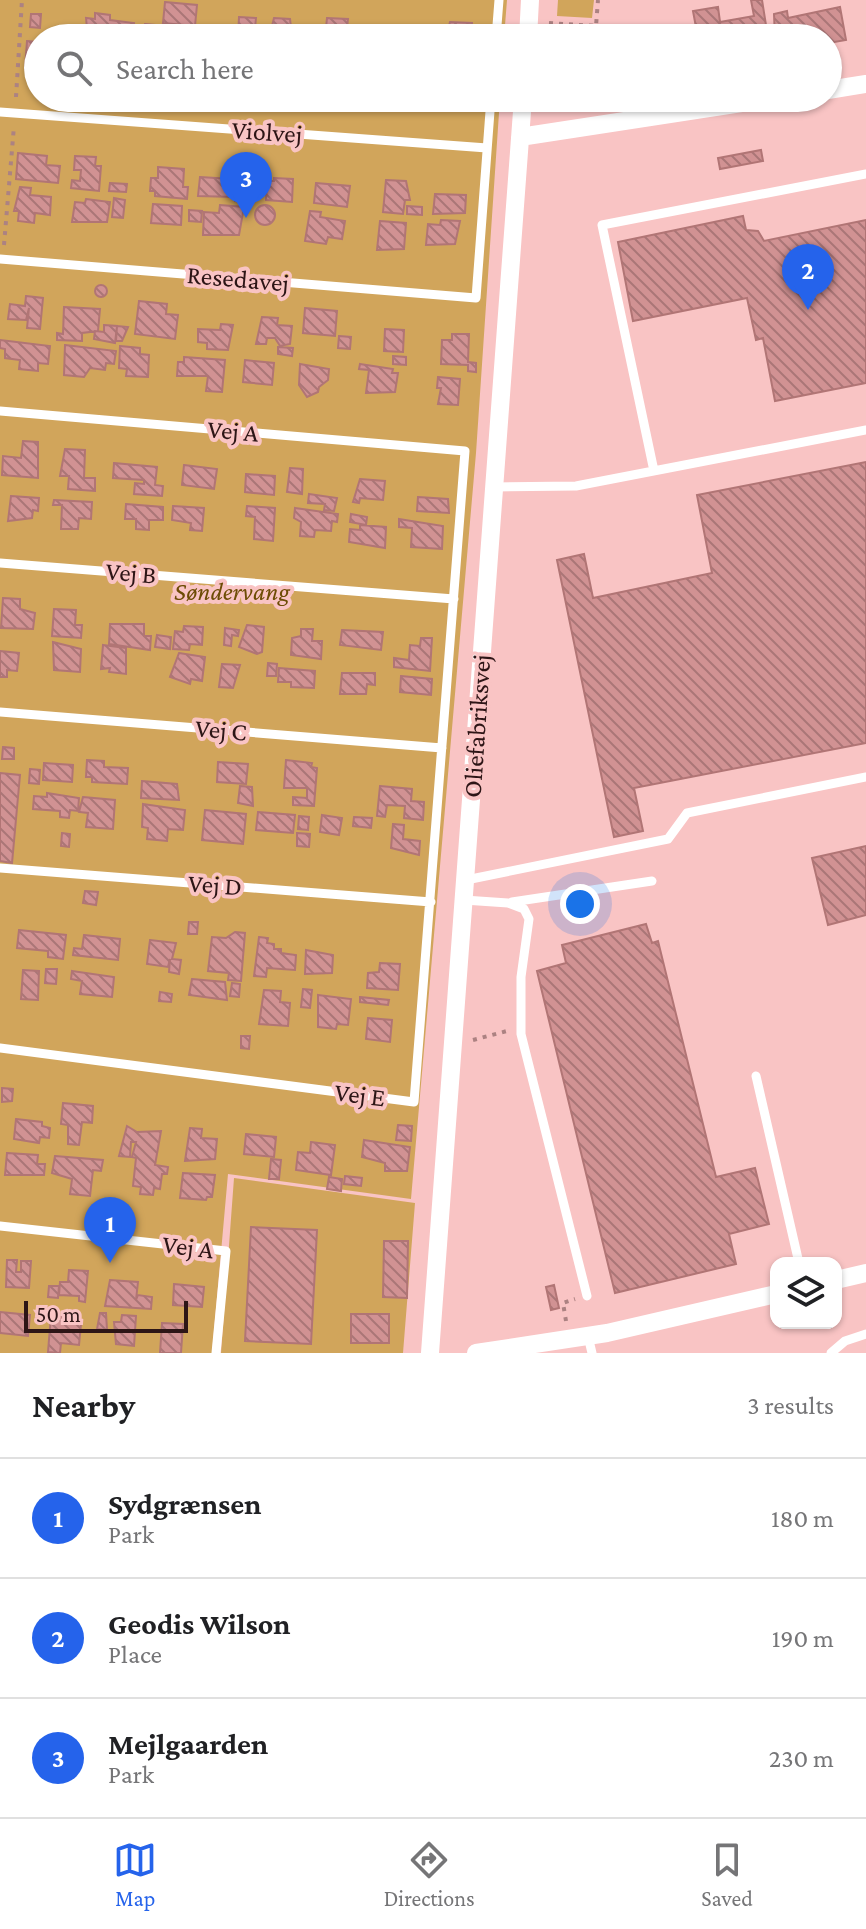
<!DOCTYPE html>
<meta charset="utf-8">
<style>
body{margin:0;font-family:"Crimson Pro",serif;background:#f2f2f2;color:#202124}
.controls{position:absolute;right:24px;bottom:24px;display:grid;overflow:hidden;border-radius:16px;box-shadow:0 2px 6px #0004}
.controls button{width:72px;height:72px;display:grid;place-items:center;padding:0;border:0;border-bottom:2px solid #e0e0e0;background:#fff;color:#202124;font:40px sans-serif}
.scale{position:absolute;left:24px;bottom:20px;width:164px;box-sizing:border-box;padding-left:8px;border:4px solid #2d1516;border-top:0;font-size:22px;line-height:28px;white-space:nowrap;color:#2d1516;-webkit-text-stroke:6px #f9c4c4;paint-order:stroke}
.you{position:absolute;left:580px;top:904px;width:28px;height:28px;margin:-20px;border:6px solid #fff;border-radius:50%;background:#1a73e8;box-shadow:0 0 0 12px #1a73e833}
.badge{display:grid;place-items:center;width:52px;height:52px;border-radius:50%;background:#2563eb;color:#fff;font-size:26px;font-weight:700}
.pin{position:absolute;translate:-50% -66px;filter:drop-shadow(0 2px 4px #0008)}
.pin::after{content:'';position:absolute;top:42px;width:28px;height:24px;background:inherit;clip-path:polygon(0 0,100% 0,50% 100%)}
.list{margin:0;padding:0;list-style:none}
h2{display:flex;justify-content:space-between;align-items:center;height:104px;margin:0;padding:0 32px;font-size:34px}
h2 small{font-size:26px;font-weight:400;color:#757577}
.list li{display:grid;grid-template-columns:52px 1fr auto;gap:24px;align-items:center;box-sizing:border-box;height:120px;padding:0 32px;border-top:2px solid #e0e0e0}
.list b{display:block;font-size:30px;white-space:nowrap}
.list p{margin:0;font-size:26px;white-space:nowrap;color:#757577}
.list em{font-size:26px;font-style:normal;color:#757577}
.icon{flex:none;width:44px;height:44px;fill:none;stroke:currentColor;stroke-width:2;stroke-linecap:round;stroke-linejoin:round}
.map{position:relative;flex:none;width:866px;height:1353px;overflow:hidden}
.search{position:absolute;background:#fff;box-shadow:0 2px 6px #0004;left:24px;right:24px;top:24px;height:88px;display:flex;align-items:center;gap:20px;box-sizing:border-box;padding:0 28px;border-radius:44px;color:#757577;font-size:30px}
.sheet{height:464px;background:#fff}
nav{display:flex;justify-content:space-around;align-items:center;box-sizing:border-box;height:112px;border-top:2px solid #e0e0e0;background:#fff;font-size:22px;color:#757577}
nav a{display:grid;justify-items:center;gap:4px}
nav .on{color:#2563eb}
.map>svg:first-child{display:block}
</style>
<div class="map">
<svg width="866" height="1353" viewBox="0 0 866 1353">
<defs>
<pattern id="building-back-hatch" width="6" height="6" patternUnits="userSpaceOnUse" patternTransform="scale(2)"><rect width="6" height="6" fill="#d19293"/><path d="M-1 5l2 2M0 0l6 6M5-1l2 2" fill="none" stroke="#aa7677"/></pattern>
</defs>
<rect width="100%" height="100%" fill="#f9c4c4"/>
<path fill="#d1a55b" d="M0,0h507l-3,38h-466v60h462l-24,355 -65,746 -183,-25 -16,179h-212z
M558,0h36l-2,18 -35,-2z
M234,1178l181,25 -12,150h-182z"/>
<path fill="url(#building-back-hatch)" stroke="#b17575" stroke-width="2" d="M751,0h11l4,25 -9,1 2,12h-61l-5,-27 25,-4 2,15 34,-6z
M165,2l32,3 -2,21 -32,-3z
M840,7l6,33 -18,3v-5h-53l-1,-24 13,-3 1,7z
M95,13l15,2v5l24,3 -2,12 -44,3 -2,-20 9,1z
M31,14h10l-1,14 -10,-1z
M239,17l17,1 -2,20h-16z
M274,18l16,1 2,17 10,2h-33z
M327,18l21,1 -1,9 9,1v9h-31z
M450,22l22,1 -1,15h-25z
M145,24l10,1v10l-5,3h-7z
M27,41l11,1v28l-13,-1z
M761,150l2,11 -43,8 -2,-11z
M18,153l29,3 -1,9 14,1 -2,17 -42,-4z
M75,156l21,1 -1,9h6l-2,25 -28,-3 1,-8 8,1 1,-11h-7z
M158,167l26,2 -1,18h5l-1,12 -32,-3v-5h-5l1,-13h7z
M200,177l47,3v8h-11v3l11,1 -1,10 -11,-1v-4l-37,-1z
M274,178l19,1 -1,23 -26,-2 1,-19h7z
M386,180l20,1 4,19h-5l-2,14 -20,-2z
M110,183l17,1 -1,8 -17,-1z
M316,183l34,3 -3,21 -33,-4z
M20,187l11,1 -1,7 21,2 -1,18 -15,-2 -1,10 -16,-2 1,-10h-5z
M435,194l31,1 -1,18 -32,1z
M114,198l11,2 -2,18 -11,-1z
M86,199l24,3 -3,20h-35l3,-20 10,1z
M153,204l29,2 -1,19 -30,-2z
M255 215a10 10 0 1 1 20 0a10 10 0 1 1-20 0Z
M220,205l24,2 -5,28h-36l1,-23 15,1z
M407,206l15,1v8l-15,-1z
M189,210l13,1 -1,11 -12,-1z
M310,211l11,1 -1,5 25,4 -3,18 -14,-2 -2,7 -21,-3z
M743,216l3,14 12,1 6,10 102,-21v163l-91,18 -12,-63 -7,2 -9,-42 -114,23 -15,-79z
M441,220l19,1 -5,23 -29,1 2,-21 12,1z
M380,221l26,2 -2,26 -27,1z
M95 291a6 6 0 1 1 12 0a6 6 0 1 1-12 0Z
M26,296l17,2 -3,31 -13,-1 2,-20 -3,12 -18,-1 2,-15 15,2z
M139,301l28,3 -1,10 12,1 -3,24 -40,-5z
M64,307l36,2 -2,22 -16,2v8l-25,-1v-7l6,1z
M305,308l32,3 -2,25 -32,-3z
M262,317l16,1 -1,7 15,1 -2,18 -10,2 -5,-8h-8l-1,6h-10z
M221,324l12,1 -5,25 -21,-1v-6l-9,-1v-13l22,1z
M104,325l13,1 -2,17 -21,-4 1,-8 9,1z
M117,326l11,1 -6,14h-6z
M385,329l19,1 -1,22 -19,-1z
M452,334h17l-1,28 8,1v9l-8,-1v-6l-27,-1 1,-24h10z
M339,336l12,1 -1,12 -12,-1z
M0,340l50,6 -2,18 -10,-1v8l-19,-2 1,-9 -15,-2v-9l-5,-1z
M65,345l51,6 -2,13 -8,-1 -1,7 -15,-2 -6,9 -20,-2z
M120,346l20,2v6l9,1 -1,22 -22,-1 1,-7 -8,-1z
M278,347l15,1 -1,8 -14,-2z
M393,356l13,1v8l-13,-1z
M184,357l41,3 -3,32 -16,-1 2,-15h-31l1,-14h6z
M245,360l29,3 -2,22 -29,-3z
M300,364l29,5 -1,11 -9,7 -1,5 -11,5 -8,-12z
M360,364l33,5 -1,4h6l-3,19 -29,1 3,-23 -10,-1z
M438,377l22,2 -2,26 -20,-1 3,-16h-4z
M23,441l15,1v36l-36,-3 1,-19 18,2z
M65,449l20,1 -1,28h11v13l-27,-2 1,-13h-9z
M866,462v281l-232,45 9,43 -29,6 -57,-277 27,-6 9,44 119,-25 -15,-78z
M114,463l43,4 -2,18 8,1 -1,10 -28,-2 1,-11 9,1v-4l-31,-2z
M184,465l33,4 -3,20 -32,-4z
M290,468l13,1 -1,25 -15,-2z
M246,474l29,2 -1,19 -29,-3z
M360,479l25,2 -2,19 -23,-2 -1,5 -6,-1z
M309,494l28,4 -3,13 -10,-1 1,-6 -17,-1z
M11,496l28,2 -1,13 -5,-1 -1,8 -24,3z
M418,497l30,2 1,14 -32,-2z
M54,500l38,2 -1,17 -12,-1 -1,11h-17l1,-24h-9z
M126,504l37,3v13h-14v10l-13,-1v-10h-11z
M173,506l31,2 -2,23 -12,-1 1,-7 -19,-3z
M247,506l28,2 -2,33 -19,-2 1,-22 -9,-1z
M295,508l43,6 -1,8 -5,-1 -1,10 -16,-1 -1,7 -14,-1 1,-14 -7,-4z
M351,514l16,3 -1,8 -16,-3z
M399,519l44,7 -1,23 -31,-2 1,-19 -13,-1z
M360,525l26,2 -1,21 -36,-6 1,-13 10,1z
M3,598l17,1v10l15,4 -2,16 -32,-1z
M54,609l22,1 -1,15h7l-1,13 -29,-2z
M110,624h34v12h7l-1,14 -41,-6z
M247,625l17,2 -2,25 -5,2 -18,-7z
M184,626l19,1 -1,18 -12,-1 -1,6 -16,-1 2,-18 8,1z
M225,628l14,2 -1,6 -6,-1 -1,11 -7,-1z
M301,629h12l-1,12h10l-1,18 -30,-4 1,-17 9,-2z
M342,630l41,2 -2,18 -41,-5z
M157,635l14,2 -1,12 -15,-2z
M421,638h11l-2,33 -36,-4v-9l15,2 1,-15 10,1z
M53,642l28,7 -1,23 -26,-2z
M103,645l23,3v26l-17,-2 1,-4 -9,1z
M0,651l19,2 -2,18 -10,-1v7h-7z
M179,653l26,4 -3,24 -11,-2 -1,5 -20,-7z
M268,663l9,1 -1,12h-9z
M222,664l18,1 -7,23 -14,-1z
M279,668l36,3 -1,17 -23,-1v-5h-13z
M342,673h33v12l-8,-1 -1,10h-26z
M401,676l31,3 -1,16 -31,-3z
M3,747l11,1v11h-12z
M87,760l17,1v6l24,1 -1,16 -35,-2v-5h-6z
M286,760l26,3 -1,4 6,1 -3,38 -21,-1v-8l14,1v-10h-23z
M218,762l30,2 -2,20 -29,-2z
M44,763l29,2 -1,17 -29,-2z
M30,769l10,1 -1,14 -10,-1z
M0,773l20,2 -8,88 -12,-2z
M142,781l35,3 2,16 -38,-2z
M240,786l12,1 1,19 -15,-3z
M380,786l32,3 -1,12 13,1 -1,18 -19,-2 1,-12 -18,-1 -2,12 -8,-1z
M47,793l32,5 -1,13 -8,-1 -1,8 -9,-1v-6l-27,-2 1,-13 13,1z
M83,797l32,3 -2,29 -27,-2 2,-14 -9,-1z
M143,804l42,6 -2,20 -15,-1 -1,12 -20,-2 1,-11 -6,-1z
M205,810l41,4 -3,30 -41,-4z
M258,812l37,3 -2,18 -37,-3z
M322,815l20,3 -3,17 -19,-3z
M299,816l10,1 -1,13 -10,-1z
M354,817l18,1 -1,10 -18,-2z
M393,824l11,1 -1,14 17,2 -1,14 -28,-7z
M62,833l8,1 -1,13 -8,-1z
M297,833l13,1 -1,13 -12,-1z
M866,846v69l-38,10 -16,-67z
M85,891l13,1 -2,13 -13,-2z
M189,922h9l-1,12h-9z
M646,924l6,19 6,-2 58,236 39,-9 14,56 -40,10 7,30 -121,29 -78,-322 29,-8 -4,-18z
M19,930l47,5 -3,24 -15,-2v-6l-31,-3z
M235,932l10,1 -4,48 -13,-1 1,-7 -21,-2 4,-34 14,1z
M84,935l36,4 -2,21 -45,-5 1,-7 8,1z
M259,937l9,1 -1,5 7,1v5h7v4l15,2 -1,15 -28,-2 -1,9 -12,-1z
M150,940l26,3 -4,16 9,1 -2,14 -10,-2 1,-13 -2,8 -21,-3z
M306,950l27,5 -1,18 -27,1z
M380,963l20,1 -2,26 -31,-2 1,-15 11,-1z
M46,969h11l-1,15 -11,-1z
M23,970l16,1 -1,29 -17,-1z
M72,971l42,6 -2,20 -32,-3 2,-13 -11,-2z
M192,979l33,3 2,18 -38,-5z
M232,983l8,1 -1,13 -9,-1z
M303,989l9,1 -2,18 -9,-1z
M264,990l17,1 -1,11 10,1 -2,23 -29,-2z
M160,992l12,2 -1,8 -12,-1z
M318,995l33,4 -3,26 -11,-1 -1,5 -18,-2z
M360,997l29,3 -1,5 -28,-3z
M368,1018l24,2 -2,22 -24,-3z
M241,1036h9l-1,13 -8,-1z
M2,1088l11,1 -1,12 -10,1z
M63,1103l30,3 -1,17 -10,-1 -3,23 -11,-1v-19l-7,-1z
M16,1119l26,3v4l8,2 -1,10 -9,-1 -1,6 -25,-4z
M398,1125l14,1 -1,15 -15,-1z
M127,1126l10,6 24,-1 -6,34 13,2 -1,7h-5l-2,15 -6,-1 -1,7 -13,-1 1,-7 -8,-1 3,-28 -4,-1 4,-15h-5l-1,15 -11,-1z
M190,1128l12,1 -1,9 16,1 -2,20 -30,2z
M246,1134l30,3 -2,20 -30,-3z
M364,1140l46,7 -3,24h-22v-8l-23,-6z
M311,1142l24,3 -4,30 -35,-5 2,-18 12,1z
M7,1153l31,2 -1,9h8l-1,11h-39z
M55,1156l48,4 -2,11 -8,-1 -3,26 -20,-2 2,-15 -20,-6z
M271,1159l10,1 -2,19h-10z
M183,1173l32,2 -3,22h-5l-1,3 -26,-2z
M345,1176l17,2 -1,8 -17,-2z
M329,1177l13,2 -1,12 -14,-2z
M251,1227l66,3 -6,114 -66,-3z
M384,1241h24l-1,57 -24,-1z
M7,1260h10l-1,12h5v-11h10l-2,27 -23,-1z
M69,1270l19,1 -3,31 -6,-1v-5l-20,-1 1,-13h8z
M110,1280l28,2 -2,18 2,-5 14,2 -1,12 -46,-3z
M174,1284l30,3 -2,20 -29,-2z
M554,1285l5,23 -8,2 -5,-23z
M49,1286h10l-1,12 -10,-1z
M0,1312l30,3 -2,21 -28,-3z
M100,1313h6l1,17 -10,-1z
M351,1314h38v29h-38z
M51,1315l16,2v5l14,2 -2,21 -18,-2 -1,10 -12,-1z
M122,1315l14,1 -2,30 -18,-2 -2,-22h7z
M162,1323l21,1 -2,29h-21z"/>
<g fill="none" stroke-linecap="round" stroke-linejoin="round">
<path stroke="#ac8282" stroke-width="4" stroke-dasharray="4 6" stroke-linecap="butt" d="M549,23l47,3 2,-26
M16,97l6,-97
M4,245l10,-119
M473,1040l34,-9
M566,1321l-3,-18 12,-4"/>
<path stroke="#fff" stroke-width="9" d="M496,38l3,-38
M0,112l487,36
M0,259l476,39 15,-200
M0,411l465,40 -51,651 -414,-54
M654,471l-52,-246 264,-51
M494,487l82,-1 290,-56
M0,563l454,36
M0,712l442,36
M0,868l431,34
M466,880l202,-41 19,-26 179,-36
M464,900l44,3 16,6 5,10 -8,58v57l66,262
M512,902l140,-21
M756,1076l43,187
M0,1226l226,25 -10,102
M588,1336l4,17
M831,1353l14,-12 21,-7"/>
<path stroke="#fff" stroke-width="18" d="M528,38l2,-38
M828,90l38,-6
M520,137l254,-39
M836,1280l30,-7
M430,1353l93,-1255
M476,1353l131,-20 169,-39"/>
</g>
<g text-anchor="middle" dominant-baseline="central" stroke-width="8" stroke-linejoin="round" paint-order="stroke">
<g font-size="26" fill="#2d1516" stroke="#f9c4c4">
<text transform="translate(267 132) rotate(4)">Violvej</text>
<text transform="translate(238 279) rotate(5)">Resedavej</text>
<text transform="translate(233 431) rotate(5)">Vej A</text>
<text transform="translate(131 573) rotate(5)">Vej B</text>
<text transform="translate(477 726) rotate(-86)">Oliefabriksvej</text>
<text transform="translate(221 730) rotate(5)">Vej C</text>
<text transform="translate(215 885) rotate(4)">Vej D</text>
<text transform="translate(360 1095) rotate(7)">Vej E</text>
<text transform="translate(188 1247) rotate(7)">Vej A</text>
</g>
<g font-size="26" font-style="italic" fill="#6d4c05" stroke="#f9c4c4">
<text x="232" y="591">Søndervang</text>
</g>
</g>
</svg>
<div class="controls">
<button><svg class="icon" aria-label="layers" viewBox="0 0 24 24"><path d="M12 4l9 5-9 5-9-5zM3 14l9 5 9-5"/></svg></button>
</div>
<div class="scale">50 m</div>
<div class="you"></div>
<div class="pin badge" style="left:110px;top:1263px">1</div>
<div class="pin badge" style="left:808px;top:310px">2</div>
<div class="pin badge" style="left:246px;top:218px">3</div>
<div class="search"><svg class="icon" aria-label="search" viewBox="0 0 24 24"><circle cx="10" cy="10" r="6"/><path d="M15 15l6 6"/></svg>Search here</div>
</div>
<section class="sheet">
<h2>Nearby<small>3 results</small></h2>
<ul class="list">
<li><span class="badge">1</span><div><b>Sydgrænsen</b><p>Park</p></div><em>180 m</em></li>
<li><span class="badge">2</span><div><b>Geodis Wilson</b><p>Place</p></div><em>190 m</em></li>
<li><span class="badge">3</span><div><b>Mejlgaarden</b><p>Park</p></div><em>230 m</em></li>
</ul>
</section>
<nav>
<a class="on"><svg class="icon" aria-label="map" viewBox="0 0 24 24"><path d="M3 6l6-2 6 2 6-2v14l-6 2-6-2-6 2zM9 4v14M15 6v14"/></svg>Map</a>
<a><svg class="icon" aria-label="directions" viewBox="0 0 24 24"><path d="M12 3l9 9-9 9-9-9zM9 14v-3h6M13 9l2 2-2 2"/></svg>Directions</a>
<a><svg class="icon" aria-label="saved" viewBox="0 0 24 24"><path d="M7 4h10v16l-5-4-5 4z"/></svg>Saved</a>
</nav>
